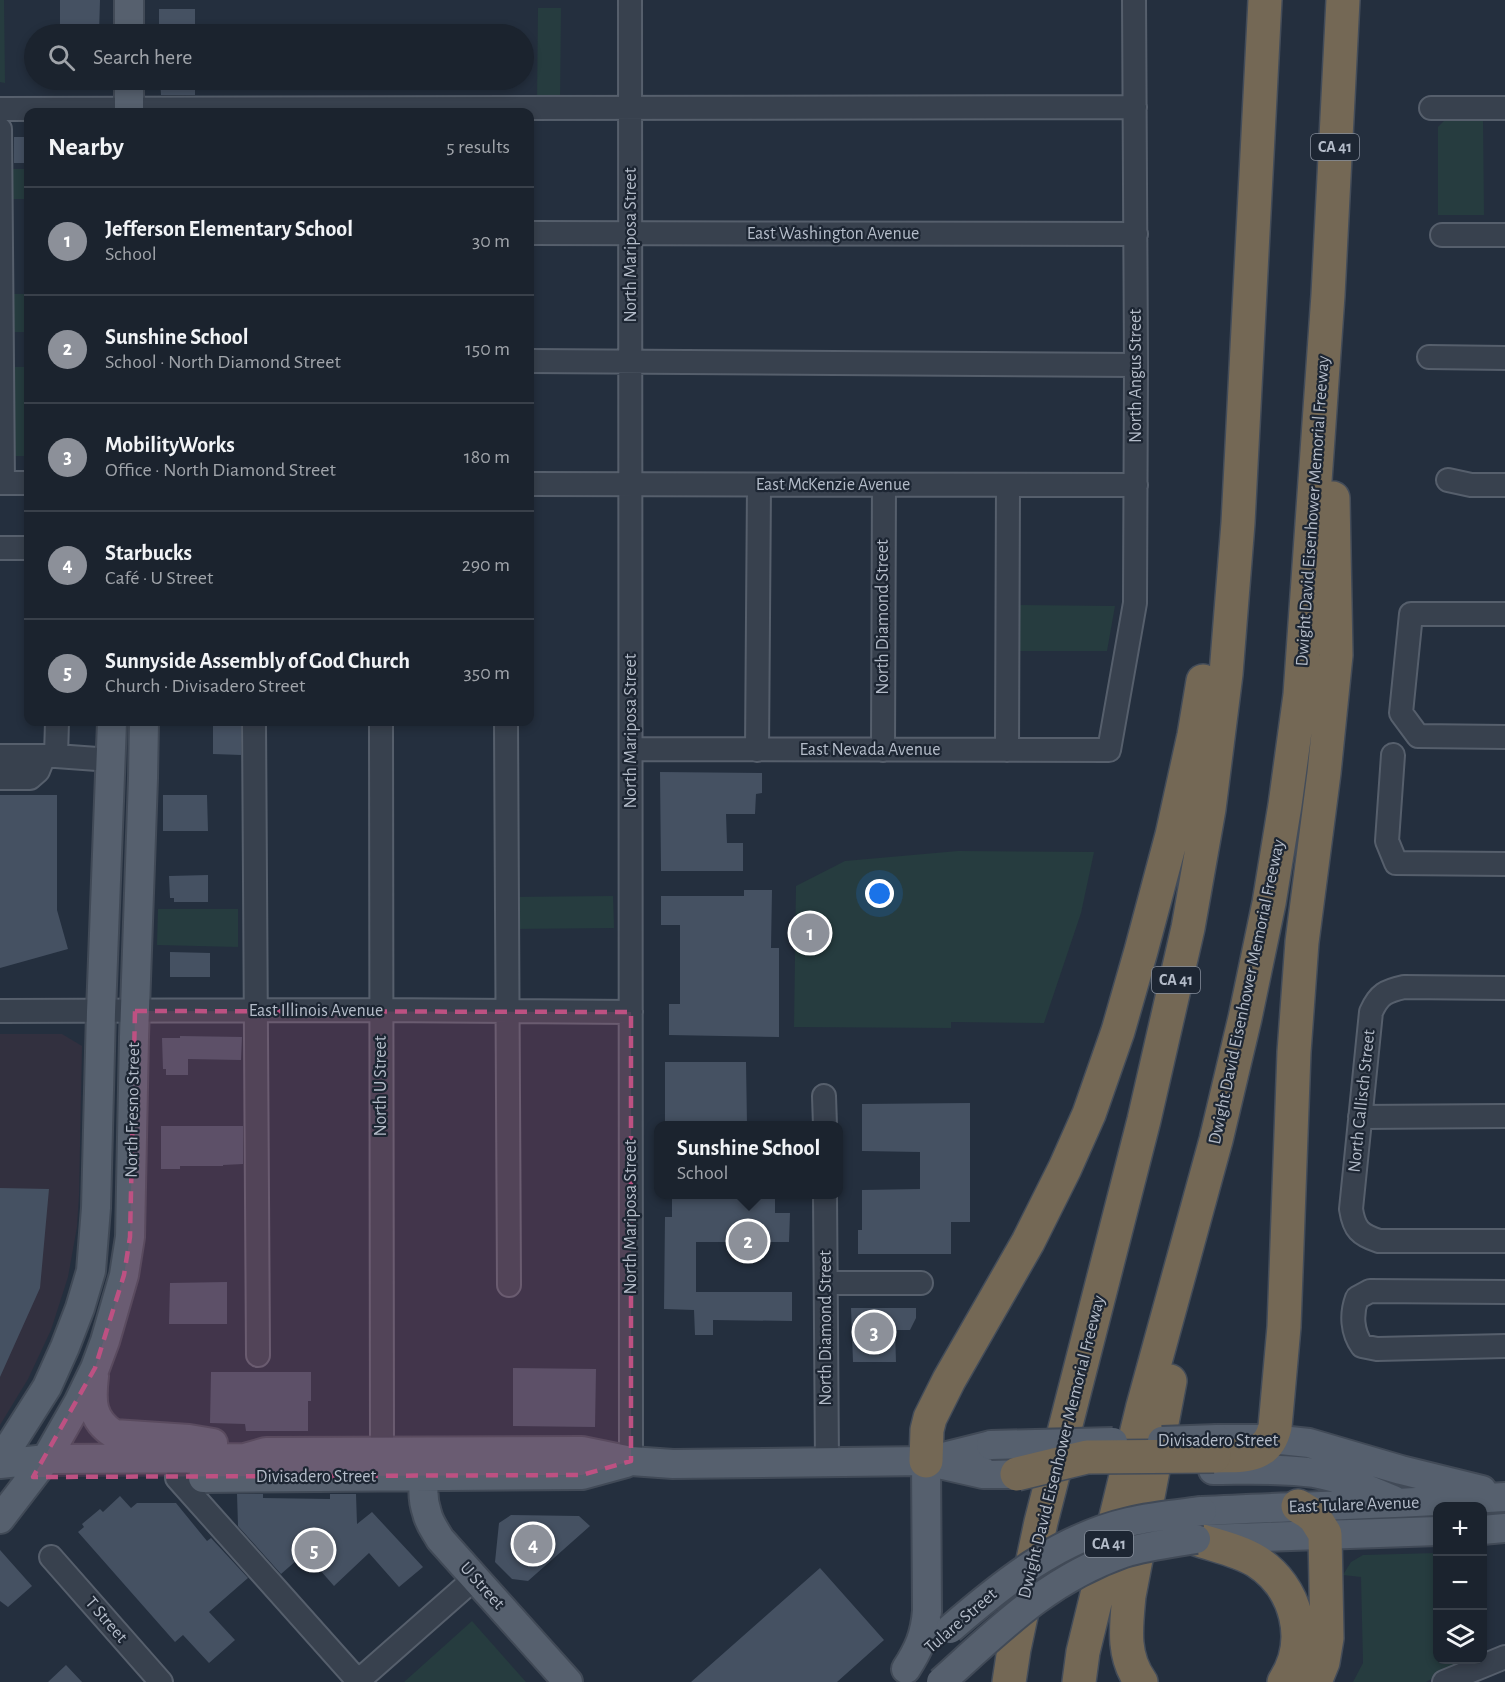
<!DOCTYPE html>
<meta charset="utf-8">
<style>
body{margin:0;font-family:"Alegreya Sans",sans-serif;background:#242b36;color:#f1f3f6}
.controls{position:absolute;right:18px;bottom:18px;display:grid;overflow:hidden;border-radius:12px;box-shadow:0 3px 9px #0003}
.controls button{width:54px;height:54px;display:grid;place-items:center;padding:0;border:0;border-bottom:2px solid #39404a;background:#1b232e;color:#f1f3f6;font:30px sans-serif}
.you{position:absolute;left:880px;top:894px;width:21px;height:21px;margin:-15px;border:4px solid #fff;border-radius:50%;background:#1a73e8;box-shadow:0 0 0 9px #1a73e833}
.badge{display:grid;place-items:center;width:39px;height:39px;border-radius:50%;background:#8c9099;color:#fff;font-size:20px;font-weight:700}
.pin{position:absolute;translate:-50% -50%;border:3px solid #fff;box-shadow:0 2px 6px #0006}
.popup{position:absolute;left:654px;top:1121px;width:189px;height:78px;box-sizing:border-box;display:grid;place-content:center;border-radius:12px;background:#1b232e;filter:drop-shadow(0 2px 4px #0005);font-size:20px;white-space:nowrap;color:#a0a4aa}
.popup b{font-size:22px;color:#f1f3f6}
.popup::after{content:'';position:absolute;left:50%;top:100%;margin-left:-12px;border:12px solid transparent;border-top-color:#1b232e}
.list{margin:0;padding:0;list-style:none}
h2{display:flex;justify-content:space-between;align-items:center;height:78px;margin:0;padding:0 24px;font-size:26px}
h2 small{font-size:20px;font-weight:400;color:#a0a4aa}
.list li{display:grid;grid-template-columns:39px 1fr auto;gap:18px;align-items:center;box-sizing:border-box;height:108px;padding:0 24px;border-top:2px solid #39404a}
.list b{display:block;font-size:22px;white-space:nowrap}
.list p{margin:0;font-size:20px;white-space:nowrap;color:#a0a4aa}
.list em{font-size:20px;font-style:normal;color:#a0a4aa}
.icon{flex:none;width:33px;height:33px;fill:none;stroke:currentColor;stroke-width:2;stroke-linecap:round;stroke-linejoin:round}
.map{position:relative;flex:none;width:1505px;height:1682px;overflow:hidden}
.search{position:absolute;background:#1b232e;box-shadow:0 3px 9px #0003;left:24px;top:24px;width:510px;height:66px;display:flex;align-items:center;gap:15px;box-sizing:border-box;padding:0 21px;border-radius:33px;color:#a0a4aa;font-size:22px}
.panel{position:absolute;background:#1b232e;box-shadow:0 3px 9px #0003;left:24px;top:108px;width:510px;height:618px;border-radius:12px}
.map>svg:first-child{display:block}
</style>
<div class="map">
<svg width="1505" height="1682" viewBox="0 0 1505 1682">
<rect width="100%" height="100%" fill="#242f3e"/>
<path fill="#32303f" d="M0,1034h62l20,12 -3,150 -2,31 -9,50 -17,53 -23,49 -28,46z"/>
<path fill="#263c3f" d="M0,0h4l1,83 -5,-1z
M538,8h23l-1,97h-23z
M1446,119h37l1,96h-46v-88z
M10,169h18v30h-18z
M10,294h18v38h-17z
M11,367h17v89h-17z
M1020,605l95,1 -8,45h-87z
M958,851l136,1 -13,61 -37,110 -93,-1v6l-157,-1 2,-141 49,-25z
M613,896l1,32 -104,1v-32z
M158,909h80v38l-81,-2z
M1437,1553l1,107h16v7l-28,15h-73l10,-19 -2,-86 -18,-2 8,-13 12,-7z
M472,1621l54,61h-122z"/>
<path fill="#455162" d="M60,0h40l-1,34h-39z
M159,9h36v25h-33v-9h-3z
M160,80h35v15h-34z
M14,137h14v26h-14z
M213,722h28v33l-28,-1z
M660,772l102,1v20l-6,1 -1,20h-29l1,29h16v28h-82z
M0,795h57v115l11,39 -68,19z
M163,795h44l1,36h-45z
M208,875v27h-34v-4h-4l-1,-22z
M744,890h28l-1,58h8v89l-110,-2v-31h11v-79h-19v-29h83z
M170,952l40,1v24h-40z
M180,1036l62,1 -1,23 -53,-1v16h-22v-6h-3l-1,-31h18z
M665,1062h81l1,63h-82z
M970,1103v119h-19v32h-93v-24h4v-40l58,-1v-37l-58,-1v-47z
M161,1126h82v38l-20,1v1h-43v3h-19z
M0,1188l49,1 -9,99 -40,89z
M672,1194h103v19h15l-1,29h-93v50h96v29l-79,-1v15h-18l-1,-25 -30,-1 1,-92h7z
M227,1282v42h-58l1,-41z
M851,1308h65v10l-6,12h-15l1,32h-43z
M513,1368l83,1 -1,58 -82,-1z
M211,1372h100v29h-3v30h-62l-1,-7 -35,-1z
M237,1494h26v4l67,1v-5h26l1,30 15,-12 51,55 -24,20 -30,-34 -35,33 -29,-33 -24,21 -43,-48z
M120,1496l11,12 6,-5h39l31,38 4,-3 37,40 -39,34 26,28 -26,23 -26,-28 -8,7 -97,-110 6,-5 -2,-3 18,-15 3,3z
M511,1515l68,1 11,10 -62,55 -16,-2 -17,-17 4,-39z
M0,1550l32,36 -24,21 -8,-6z
M820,1568l64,72 -47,42h-146z
M66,1665l16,17h-34z"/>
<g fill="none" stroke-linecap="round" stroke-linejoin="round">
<g stroke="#565f6c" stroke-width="26">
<path id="minor" d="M630,0l1,1461
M1431,108h74
M0,109l1135,-2
M0,129l3,354
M530,233l606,1
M1442,235h63
M1429,357l76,1
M530,361l606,4
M1448,480l23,5h34
M0,483h28
M530,484l606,1
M0,548h28
M1505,614h-94l-10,99 17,23 87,1
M254,722l4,633
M381,722l1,729
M506,722l3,563
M631,749l478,1 26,-147 1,-238 -2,-365
M757,750l2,-265
M883,750l1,-265
M1007,750l1,-265
M1393,755l-6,86 9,22 109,1
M0,756h56l55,4
M56,756l1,-34
M0,778h30l8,-7 6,-15
M1505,988l-101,-1c-18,4 -25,7 -33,25l-20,197c3,20 9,26 28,32h126
M0,1011l380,-1 251,2
M824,1096l1,30
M1360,1117l145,-1
M825,1194l2,268
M826,1283h95
M1505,1292l-135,-1 -13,7c-6,16 -5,34 5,48l15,3 128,-3
M177,1478l182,204
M51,1557l110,125
M357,1682l118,-104
M1444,1682l61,-25"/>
</g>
<g stroke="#414a57" stroke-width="32">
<path id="major" d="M129,0v34
M129,80v32
M94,1376c-3,25 -3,44 20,58l75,5 24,4
M1217,1439h54l38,4 92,27 81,20
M931,1460l60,-15
M0,1461l47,-74 18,-40 15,-39 11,-37 5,-63 5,-196 11,-290
M0,1464l46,-5 199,-1 21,-6 316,-1 49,10 42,3 253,-3 57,13h34
M437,1465c-17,6 -15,33 -10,48 2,10 8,17 13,26l128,143
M1213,1470c33,0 68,-2 101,3 28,5 53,16 79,27
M203,1478l379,-3 44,-12
M1202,1511c101,-5 202,-7 303,-14
M0,1519l46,-60 32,-56 17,-35 10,-27 19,-66 6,-38 4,-200 9,-259 1,-56
M1482,1530l23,-2
M1206,1539l232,-8
M906,1669c13,-20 19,-34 21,-58l-1,-150"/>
</g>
<g stroke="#434c59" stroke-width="36">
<path id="highway" d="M1214,1456c27,-1 53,4 61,-29l9,-100 10,-275 8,-110 22,-169 12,-118 -3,-157
M926,1461l1,-31 3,-12 19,-38 79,-138 37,-74 24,-54 29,-83 23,-80 31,-116 22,-100 9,-54
M1298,1506l10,6 7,6 10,16 2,104 -4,24 -8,20
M1196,1539c20,7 42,11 60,22 41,26 55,80 28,121
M1009,1682l5,-33 27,-127 103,-402 44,-192 21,-119 17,-135 12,-151 27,-523
M1079,1682l4,-30 60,-246 73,-266 29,-122 24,-115 16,-98 15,-110 28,-400 15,-295
M1141,1682c-19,-26 -15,-55 -12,-86l41,-215"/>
</g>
<use href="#minor" stroke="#38414e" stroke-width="22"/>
<use href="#major" stroke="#56606e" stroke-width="28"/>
<use href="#highway" stroke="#746855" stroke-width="33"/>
<g stroke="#414a57" stroke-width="32" stroke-linecap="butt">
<path id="major-bridge" d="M1162,1441l55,-2
M991,1445l122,-3
M950,1629c53,-46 109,-91 179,-107 24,-6 49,-8 73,-11
M941,1682c59,-53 106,-102 183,-129 23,-7 48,-10 72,-14"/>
</g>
<g stroke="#434c59" stroke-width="36" stroke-linecap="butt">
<path id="highway-bridge" d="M1017,1474l70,-17 127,-1"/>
</g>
<use href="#major-bridge" stroke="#56606e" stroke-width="28"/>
<use href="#highway-bridge" stroke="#746855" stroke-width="33"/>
</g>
<path fill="#bd5182" fill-opacity="0.2" stroke="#bd5182" stroke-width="4.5" stroke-dasharray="12 8" stroke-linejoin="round" d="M135,1011l496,1v449l-49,14 -549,2 62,-109 29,-93 6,-38z"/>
<g text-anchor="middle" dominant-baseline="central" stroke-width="4.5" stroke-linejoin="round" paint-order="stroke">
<g fill="#1d2633" stroke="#878f9c" stroke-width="1.5">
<rect x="1311" y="134" width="48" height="26" rx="4.5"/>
<rect x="1152" y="967" width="48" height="26" rx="4.5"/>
<rect x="1085" y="1531" width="48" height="26" rx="4.5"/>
</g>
<g font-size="16" font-weight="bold" fill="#b4bcc9">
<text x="1335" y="147">CA 41</text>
<text x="1176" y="980">CA 41</text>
<text x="1109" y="1544">CA 41</text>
</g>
<g font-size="18" fill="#b4bcc9" stroke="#1d2633">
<text x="833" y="234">East Washington Avenue</text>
<text transform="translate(631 245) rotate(-90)">North Mariposa Street</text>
<text transform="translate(1136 376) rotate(-90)">North Angus Street</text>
<text x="833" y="485">East McKenzie Avenue</text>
<text transform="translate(1313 511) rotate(-86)">Dwight David Eisenhower Memorial Freeway</text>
<text transform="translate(883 617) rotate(-90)">North Diamond Street</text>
<text transform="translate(631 731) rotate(-90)">North Mariposa Street</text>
<text x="870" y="750">East Nevada Avenue</text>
<text transform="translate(1247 992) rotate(-78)">Dwight David Eisenhower Memorial Freeway</text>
<text x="316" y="1011">East Illinois Avenue</text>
<text transform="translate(381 1086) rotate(-90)">North U Street</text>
<text transform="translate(1362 1101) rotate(-84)">North Callisch Street</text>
<text transform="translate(133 1110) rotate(-89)">North Fresno Street</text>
<text transform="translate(631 1217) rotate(-90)">North Mariposa Street</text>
<text transform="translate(826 1328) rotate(-90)">North Diamond Street</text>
<text x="1218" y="1441">Divisadero Street</text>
<text transform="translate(1062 1447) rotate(-76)">Dwight David Eisenhower Memorial Freeway</text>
<text x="316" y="1477">Divisadero Street</text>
<text transform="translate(1354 1505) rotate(-2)">East Tulare Avenue</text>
<text transform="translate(482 1586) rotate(48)">U Street</text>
<text transform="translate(106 1620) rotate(49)">T Street</text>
<text transform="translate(961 1621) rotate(-41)">Tulare Street</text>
</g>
</g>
</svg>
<div class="controls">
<button>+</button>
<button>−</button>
<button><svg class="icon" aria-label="layers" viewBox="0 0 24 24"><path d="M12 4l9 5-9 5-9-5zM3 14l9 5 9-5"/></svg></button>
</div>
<div class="you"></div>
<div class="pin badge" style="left:810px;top:933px">1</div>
<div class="pin badge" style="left:748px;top:1241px">2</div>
<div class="popup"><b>Sunshine School</b>School</div>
<div class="pin badge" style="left:874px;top:1332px">3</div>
<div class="pin badge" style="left:533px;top:1544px">4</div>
<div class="pin badge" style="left:314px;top:1550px">5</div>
<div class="search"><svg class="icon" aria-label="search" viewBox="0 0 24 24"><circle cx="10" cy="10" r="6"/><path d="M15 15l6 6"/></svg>Search here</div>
<section class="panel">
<h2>Nearby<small>5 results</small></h2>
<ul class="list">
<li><span class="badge">1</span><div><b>Jefferson Elementary School</b><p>School</p></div><em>30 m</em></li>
<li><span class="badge">2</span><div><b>Sunshine School</b><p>School · North Diamond Street</p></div><em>150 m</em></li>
<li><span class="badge">3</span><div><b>MobilityWorks</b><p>Office · North Diamond Street</p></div><em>180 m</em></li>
<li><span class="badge">4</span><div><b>Starbucks</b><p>Café · U Street</p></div><em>290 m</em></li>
<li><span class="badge">5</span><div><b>Sunnyside Assembly of God Church</b><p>Church · Divisadero Street</p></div><em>350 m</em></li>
</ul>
</section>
</div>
